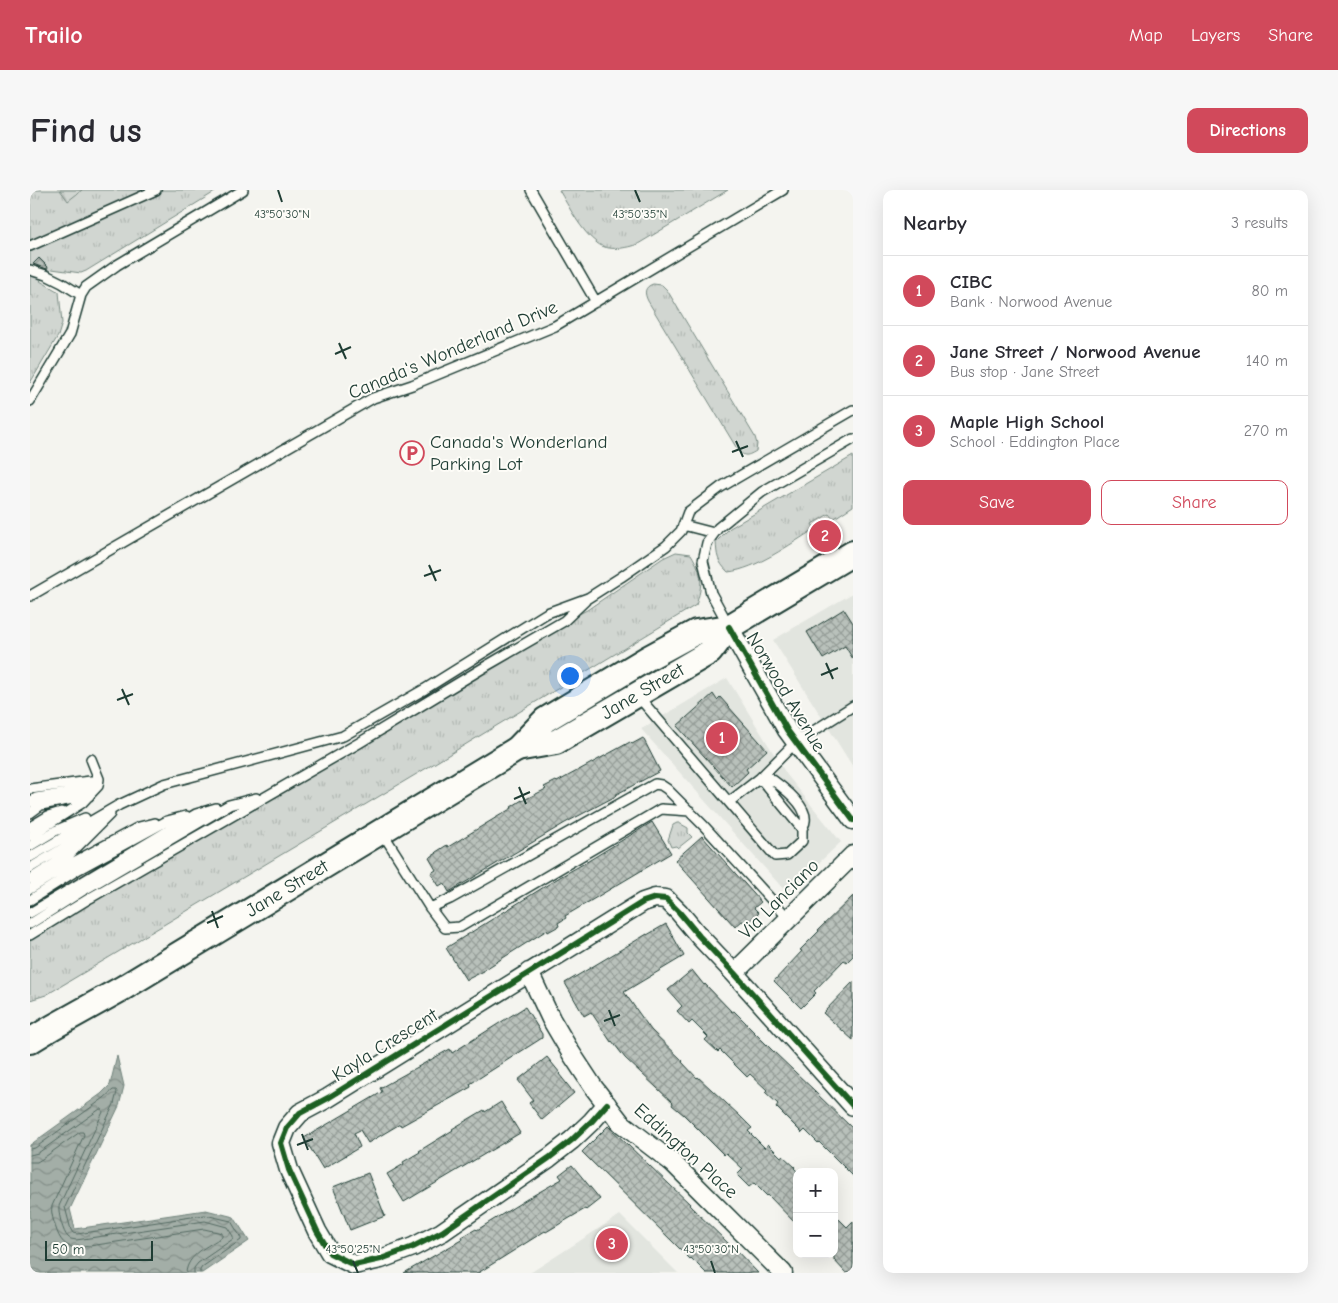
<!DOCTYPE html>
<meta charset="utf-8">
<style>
body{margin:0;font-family:"Comic Neue",sans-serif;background:#f7f7f7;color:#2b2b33}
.controls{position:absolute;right:15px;bottom:15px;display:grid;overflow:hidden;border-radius:10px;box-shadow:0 5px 20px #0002}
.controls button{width:45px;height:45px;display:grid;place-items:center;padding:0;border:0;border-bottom:1px solid #e1e1e2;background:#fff;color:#2b2b33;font:25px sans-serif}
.scale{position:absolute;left:15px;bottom:12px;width:108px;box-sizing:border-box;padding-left:5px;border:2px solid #1f3d34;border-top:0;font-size:14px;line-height:18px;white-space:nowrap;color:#1f3d34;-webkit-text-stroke:4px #fdfcf7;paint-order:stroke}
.you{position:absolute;left:539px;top:485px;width:18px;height:18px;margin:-12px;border:4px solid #fff;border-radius:50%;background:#1a73e8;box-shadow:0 0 0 8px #1a73e833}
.badge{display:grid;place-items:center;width:32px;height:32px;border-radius:50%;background:#d1495b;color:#fff;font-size:16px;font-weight:700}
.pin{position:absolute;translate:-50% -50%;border:2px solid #fff;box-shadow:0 1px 5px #0006}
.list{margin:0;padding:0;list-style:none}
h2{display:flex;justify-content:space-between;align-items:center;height:65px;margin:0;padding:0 20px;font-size:21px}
h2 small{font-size:16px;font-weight:400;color:#7c7c81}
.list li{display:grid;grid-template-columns:32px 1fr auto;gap:15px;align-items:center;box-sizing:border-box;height:70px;padding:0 20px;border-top:1px solid #e1e1e2}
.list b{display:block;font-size:19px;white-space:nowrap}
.list p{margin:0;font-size:16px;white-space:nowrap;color:#7c7c81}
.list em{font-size:16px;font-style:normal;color:#7c7c81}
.actions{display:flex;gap:10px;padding:15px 20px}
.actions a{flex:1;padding:11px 0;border:1px solid #d1495b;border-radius:10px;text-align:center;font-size:18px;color:#d1495b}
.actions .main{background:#d1495b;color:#fff}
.map{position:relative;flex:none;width:823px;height:1083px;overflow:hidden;border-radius:10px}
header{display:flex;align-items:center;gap:30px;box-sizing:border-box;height:70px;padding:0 25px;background:#d1495b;color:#fff}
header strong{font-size:24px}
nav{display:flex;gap:28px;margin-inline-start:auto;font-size:18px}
.intro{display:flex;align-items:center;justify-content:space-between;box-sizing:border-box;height:120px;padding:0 30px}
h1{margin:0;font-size:35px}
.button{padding:12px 22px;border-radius:10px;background:#d1495b;color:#fff;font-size:18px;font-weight:700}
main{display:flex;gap:30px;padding:0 30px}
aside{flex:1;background:#fff;border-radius:10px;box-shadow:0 5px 20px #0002}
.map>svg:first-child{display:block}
</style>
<header>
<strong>Trailo</strong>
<nav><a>Map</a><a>Layers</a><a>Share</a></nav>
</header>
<div class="intro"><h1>Find us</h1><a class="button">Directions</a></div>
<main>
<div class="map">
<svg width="823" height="1083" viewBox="0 0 823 1083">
<defs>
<pattern id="grass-tufts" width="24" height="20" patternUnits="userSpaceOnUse" patternTransform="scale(1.25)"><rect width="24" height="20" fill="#d1d6d1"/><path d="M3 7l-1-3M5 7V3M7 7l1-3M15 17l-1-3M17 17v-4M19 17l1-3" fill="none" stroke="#b3b9b4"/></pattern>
<pattern id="forest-firs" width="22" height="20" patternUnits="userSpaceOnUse" patternTransform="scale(1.25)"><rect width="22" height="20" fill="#d1d6d1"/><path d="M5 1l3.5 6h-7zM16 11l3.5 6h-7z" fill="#b3b9b4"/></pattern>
<pattern id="water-waves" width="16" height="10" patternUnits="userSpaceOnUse" patternTransform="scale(1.25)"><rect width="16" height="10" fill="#a3aea7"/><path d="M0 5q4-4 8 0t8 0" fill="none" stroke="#848f89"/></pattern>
<pattern id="building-cross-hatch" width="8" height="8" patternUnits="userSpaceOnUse" patternTransform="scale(1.25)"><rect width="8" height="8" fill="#b9c1bb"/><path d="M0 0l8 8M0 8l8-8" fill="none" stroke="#969e99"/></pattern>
</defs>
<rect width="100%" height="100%" fill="#f4f4ef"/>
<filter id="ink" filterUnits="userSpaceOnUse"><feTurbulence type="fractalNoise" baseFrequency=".02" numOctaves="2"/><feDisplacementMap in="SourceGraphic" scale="10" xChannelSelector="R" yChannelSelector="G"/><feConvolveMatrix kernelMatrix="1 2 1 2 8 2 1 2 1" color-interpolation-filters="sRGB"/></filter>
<g filter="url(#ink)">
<path fill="#e2e5df" d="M823,403v174l-80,-127z
M697,488l60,97 54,67 -54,51 -146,-164z
M590,1025l58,58h-148z"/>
<path fill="url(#grass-tufts)" stroke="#788a82" d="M0,0h188l-132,81 -5,2 -29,-4 -12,12 19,11 3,31 -4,13 -28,47z
M529,0h169l-90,54c-11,4 -30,8 -41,-1 -16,-12 -28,-36 -38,-53z
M623,94l9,1 5,5 88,147 2,7 -1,7c-10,6 -13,6 -20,-4l-88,-146c-4,-8 -4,-14 5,-17z
M823,266v50l-20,13 -4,-5 -17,10 3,5c-25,15 -58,40 -87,43 -11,-11 -11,-16 -12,-30l14,-14z
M646,362l15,2c12,20 12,30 5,51l-266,161 -384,229 -16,5v-61l51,-32 482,-285 24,-12 76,-52z
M647,633h2l9,5v5l4,4 -14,11 -2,-2 -5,1 -3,-7 5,-15z"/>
<path fill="url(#forest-firs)" stroke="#788a82" d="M30,0h22l-14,11z"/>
<path fill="url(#water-waves)" stroke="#6e8179" d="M87,866l7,30 -5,20 -49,103 5,20 131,-19 28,7 15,24 -47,32h-172v-128l71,-51 9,-9z"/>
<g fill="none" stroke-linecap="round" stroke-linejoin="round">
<path stroke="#546a62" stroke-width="1" d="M0,959l5,-1 69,-50 9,-8h3l1,2 -3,12 -49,103 6,23 2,3 4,1 128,-19 26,6 10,17v2l-39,27 -2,3v3
M0,965l8,-2 62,-44h2l1,3 -44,94c-1,7 4,27 9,31 3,3 5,2 8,3l129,-19 22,6 6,9v3l-35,24 -4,5v5
M0,972h7l5,-3 38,-27h3l1,3 -32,71c-1,5 0,10 2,16 4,13 7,24 22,26l128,-19 18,4v4c-14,9 -35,18 -36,36"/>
</g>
<path fill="url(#building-cross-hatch)" stroke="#1f3d34" d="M9,68l9,9 -1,2 -14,-5z
M814,419l9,14v36l-8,-13 -22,13 -16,-27z
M683,504l4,6 3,-3 47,53 -21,19 2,3 -16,15 -55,-61z
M613,548l17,33 -45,24 1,1 -51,27 -116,69 -5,-9 -5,3 -8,-13 5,-3 -7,-12 8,-5 -1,-1 11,-7 1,2 39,-24 25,-15 -1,-1 11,-7v1l24,-12 -2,-2 12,-6 1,1 73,-40 2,2z
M622,632l19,31 -106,63 1,2 -8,5 1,3 -11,6 -1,-2 -63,40v1l-18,9 -20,-32 114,-71 25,-14z
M672,646l59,66 -7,6 5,5 -11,10 -6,-2 -7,6 -60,-67z
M823,706v60l-6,6 -3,-2 -30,31 2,2 -15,15 -27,-27 28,-30 -2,-1 19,-19 -1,-1z
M636,734l18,32 -60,36 27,38 32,31 -1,1 15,16 1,-1 42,39 12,12 -4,3 17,17 3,-4 13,13 2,-1 12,11 -1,1 3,3v54l-29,-30 -1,1 -13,-13 -5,4 -12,-12 6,-6 -17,-16 -2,2 -40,-40 -12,-10 1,-2 -48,-45 -13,-17 -1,1 -20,-30 -7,4 -19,-33 82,-49v1z
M662,780l12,15 1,-1 27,28 2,-1 12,12v1l27,27 42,40h-1l39,38v47l-34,-34 -1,1 -13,-13 -3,3 -26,-26 2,-3 -13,-12 2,-2 -17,-16 -3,3 -27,-27 -2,2 -13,-12 3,-3 -16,-16 -3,3 -12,-13 5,-5 -14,-16z
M823,792v58l-30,-27z
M495,817l17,27v4l-72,46 1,3 -70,39 -1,-2 -32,19 -8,-13 -6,3 6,14 -37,22 -19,-31 78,-46 -2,-4 70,-39 2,4z
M517,867l13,16 -1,1 15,19 -32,27 -13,-17 4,-3 -15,-20z
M471,912l19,31 -116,69 -17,-28 17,-10 -1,-2 17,-10 -1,-1 34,-21 -1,-1 32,-19 1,2z
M578,936l82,78 -1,1 42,41h1l26,27h-52l-15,-15 -1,1 -12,-12 -96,-95z
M542,975l28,34 -14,11 -1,-1 -39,23 -1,-1 -67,42h-74l59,-34 -1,-2 14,-8 1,1 50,-31 35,-20 -3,-4z
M338,983l17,43 -35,14 -17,-43z
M804,1024l13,13 6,-6v52h-7l-12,-13z"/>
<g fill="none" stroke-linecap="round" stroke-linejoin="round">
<g stroke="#1f3d34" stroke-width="12">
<path id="service" d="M501,0l65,112
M0,56l126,-56
M0,80l16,5 16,8 19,12
M0,211l40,-67 11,-39 5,-8 31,-22 126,-75
M653,335l31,8
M0,406l343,-198 39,-13 143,-59 228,-136
M699,436l-18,-33 -8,-32 4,-18 11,-15 44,-36 91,-53
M607,505l138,161 12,-1 15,-14v-12l-42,-51 -31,24
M734,584c12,8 44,30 41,47 0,3 -2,5 -3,8
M730,588l36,-36 57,-36
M0,599l68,-9
M0,612l6,-4 59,-9
M0,623l11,-8 48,-9
M0,637l18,-11 13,-4
M352,642l48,76 15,20 15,-1 201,-118 29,2
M0,646l52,-33 16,-17 1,-7 -8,-20
M0,656l25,-15 30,-13
M0,667l89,-52 45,-21 179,-48 82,-47 122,-76 41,-15 33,-21 45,-31 15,-15 7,-19 33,-25 132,-77
M0,678l35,-21 24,-19
M0,689l40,-25 40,-40
M0,699l44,-27 65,-35 16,-4
M0,710l49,-31 88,-48 19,-5
M400,718l20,-9 205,-115 6,1 6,4 37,37 85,93
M0,723l166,-99 20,-6
M0,734l54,-34 145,-85 27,-7
M0,745l60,-37 269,-155 129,-78 76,-44 21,-20"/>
</g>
<g stroke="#1f3d34" stroke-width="21">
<path id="minor" d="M699,437l58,103 66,90
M499,782l22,47 20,34 23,35 27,35 52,40 110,110
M704,783l119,-118
M577,914l-15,17 -20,19 -23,18 -107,74 -29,15 -32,12 -27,6 -24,-12 -13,-22 -28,-61 -8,-27 6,-15 13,-15 28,-15 315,-196 12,-4 11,1 13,13 20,24 35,37 119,133"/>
</g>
<g stroke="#1f3d34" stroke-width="28">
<g id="secondary">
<path id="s1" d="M487,559l39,-7 154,-90 19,-25"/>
<path id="s2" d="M0,851l23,-14 70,-39 394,-239 28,-29 103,-62 48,-26 33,-5 124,-74"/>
</g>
</g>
<use href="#service" stroke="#fdfcf7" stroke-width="9"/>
<use href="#minor" stroke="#fdfcf7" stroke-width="18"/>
<use href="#secondary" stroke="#fdfcf7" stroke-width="24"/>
<g stroke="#fdfcf7" stroke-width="9">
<path id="cycleway" d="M699,437l58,103 66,90
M577,914l-15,17 -20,19 -23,18 -107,74 -29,15 -32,12 -27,6 -24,-12 -13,-22 -28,-61 -8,-27 6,-15 13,-15 28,-15 315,-196 12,-4 11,1 13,13 20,24 35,37 119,133"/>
</g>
<use href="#cycleway" stroke="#1b5e20" stroke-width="6"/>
</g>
</g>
<path fill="none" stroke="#1f3d34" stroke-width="2" d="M248,0l4,12M605,0l5,12M309,153l7,16M305,164l16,-7M706,251l7,16M702,262l16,-6M399,375l7,16M394,386l17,-6M796,473l7,16M791,485l17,-7M92,499l7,16M87,510l16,-6M489,597l7,17M484,609l16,-7M182,721l6,17M177,733l16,-7M579,820l6,16M574,831l16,-6M272,944l6,16M267,955l16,-6M323,1071l5,12M681,1071l4,12"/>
<defs>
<g id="parking-ring" transform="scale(1.25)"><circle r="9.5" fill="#fdfcf7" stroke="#d1495b" stroke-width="1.5"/><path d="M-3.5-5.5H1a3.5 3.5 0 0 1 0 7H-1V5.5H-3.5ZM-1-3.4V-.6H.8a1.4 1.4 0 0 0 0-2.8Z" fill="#d1495b"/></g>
</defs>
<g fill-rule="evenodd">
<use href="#parking-ring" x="382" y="263"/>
</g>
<g text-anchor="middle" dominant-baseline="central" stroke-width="4" stroke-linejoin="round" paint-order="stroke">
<g font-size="19" fill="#1f3d34" stroke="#fdfcf7">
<text transform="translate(423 160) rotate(-23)">Canada's Wonderland Drive</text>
<text stroke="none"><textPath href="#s1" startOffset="140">Jane Street</textPath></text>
<text transform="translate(756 502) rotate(59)">Norwood Avenue</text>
<text stroke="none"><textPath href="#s2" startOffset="299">Jane Street</textPath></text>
<text transform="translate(749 709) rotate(-45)">Via Lanciano</text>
<text transform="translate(355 855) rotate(-32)">Kayla Crescent</text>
<text transform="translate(656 961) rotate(42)">Eddington Place</text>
</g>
<g font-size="19" fill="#1f3d34" stroke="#fdfcf7" text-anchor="start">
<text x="400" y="252">Canada's Wonderland<tspan x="400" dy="22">Parking Lot</tspan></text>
</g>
</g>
<g font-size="12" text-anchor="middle" fill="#1f3d34" stroke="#fdfcf7" stroke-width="4" stroke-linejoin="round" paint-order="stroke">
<text x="252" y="28">43°50'30"N</text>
<text x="610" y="28">43°50'35"N</text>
<text x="323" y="1063">43°50'25"N</text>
<text x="681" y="1063">43°50'30"N</text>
</g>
</svg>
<div class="controls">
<button>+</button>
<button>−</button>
</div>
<div class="scale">50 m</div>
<div class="you"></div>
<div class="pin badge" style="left:692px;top:548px">1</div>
<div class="pin badge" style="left:795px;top:346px">2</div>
<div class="pin badge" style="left:582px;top:1054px">3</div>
</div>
<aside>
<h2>Nearby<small>3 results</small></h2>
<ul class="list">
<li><span class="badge">1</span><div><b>CIBC</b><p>Bank · Norwood Avenue</p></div><em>80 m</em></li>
<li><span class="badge">2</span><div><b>Jane Street / Norwood Avenue</b><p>Bus stop · Jane Street</p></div><em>140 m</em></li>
<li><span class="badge">3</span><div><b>Maple High School</b><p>School · Eddington Place</p></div><em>270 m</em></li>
</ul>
<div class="actions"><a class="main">Save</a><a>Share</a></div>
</aside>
</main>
